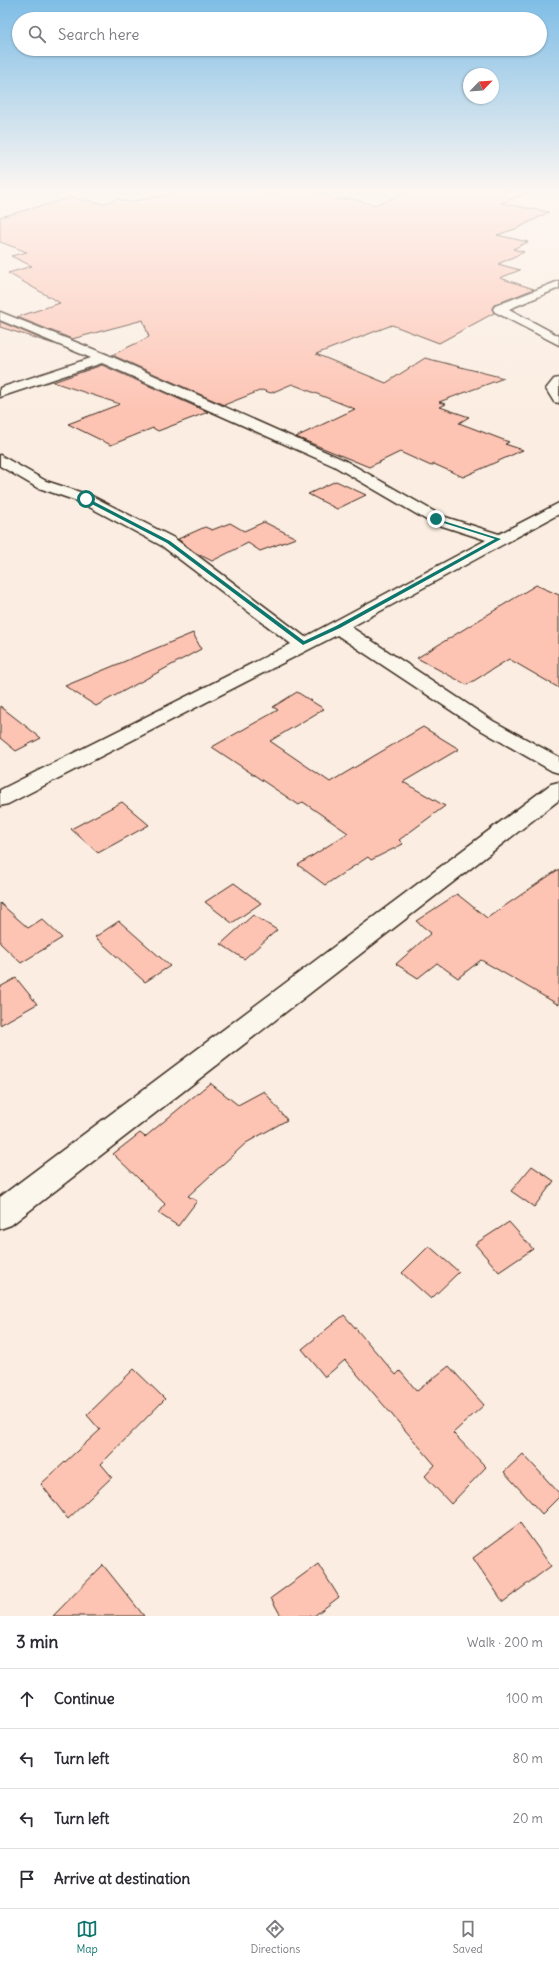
<!DOCTYPE html>
<meta charset="utf-8">
<style>
body{margin:0;font-family:Delius,sans-serif;background:#f7f7f7;color:#2b2b33}
.compass{position:absolute;left:463px;top:68px;width:36px;height:36px;border-radius:50%;background:#fff;box-shadow:0 1px 3px #0004;rotate:65deg}
.stop{position:absolute;width:12px;height:12px;margin:-9px;border:3px solid #0f766e;border-radius:50%;background:#fff}
.stop.end{background:#0f766e;border-color:#fff;box-shadow:0 1px 4px #0008}
.list{margin:0;padding:0;list-style:none}
h2{display:flex;justify-content:space-between;align-items:center;height:52px;margin:0;padding:0 16px;font-size:17px}
h2 small{font-size:13px;font-weight:400;color:#7c7c81}
.list li{display:grid;grid-template-columns:26px 1fr auto;gap:12px;align-items:center;box-sizing:border-box;height:60px;padding:0 16px;border-top:1px solid #e1e1e2}
.list b{display:block;font-size:15px;white-space:nowrap}
.list em{font-size:13px;font-style:normal;color:#7c7c81}
.icon{flex:none;width:22px;height:22px;fill:none;stroke:currentColor;stroke-width:2;stroke-linecap:round;stroke-linejoin:round}
.map{position:relative;flex:none;width:559px;height:1616px;overflow:hidden}
.search{position:absolute;background:#fff;box-shadow:0 1px 3px #0004;left:12px;right:12px;top:12px;height:44px;display:flex;align-items:center;gap:10px;box-sizing:border-box;padding:0 14px;border-radius:22px;color:#7c7c81;font-size:15px}
.sheet{height:292px;background:#fff}
nav{display:flex;justify-content:space-around;align-items:center;box-sizing:border-box;height:56px;border-top:1px solid #e1e1e2;background:#fff;font-size:11px;color:#7c7c81}
nav a{display:grid;justify-items:center;gap:2px}
nav .on{color:#0f766e}
.map>svg:first-child{display:block}
</style>
<div class="map">
<svg width="559" height="1616" viewBox="0 0 559 1616">
<rect width="100%" height="100%" fill="#fbede1"/>
<filter id="ink" filterUnits="userSpaceOnUse"><feTurbulence type="fractalNoise" baseFrequency=".025" numOctaves="2"/><feDisplacementMap in="SourceGraphic" scale="8" xChannelSelector="R" yChannelSelector="G"/><feConvolveMatrix kernelMatrix="1 2 1 2 8 2 1 2 1" color-interpolation-filters="sRGB"/></filter>
<g filter="url(#ink)">
<path fill="#fdc3b3" stroke="#3b2a1e" d="M199,189h57l10,7 29,-7h10l34,11 10,-2 25,7 33,-12v-4h124l1,2 -31,12 48,9 -31,16 -21,7 31,7 -15,7 11,3 -26,12 22,6 -20,8 34,11 -40,16 -2,3 2,5 -55,30 -47,-18 -76,29 70,29 39,-25 79,20 -65,24 7,2 -6,3 29,10 -10,6 50,19 -4,2 18,6 -60,27 -29,-13 -3,2 -31,-14 -31,15 -73,-30 59,-28 -63,-25 -21,9 -9,-3 -38,15 -112,-50 37,-18 -6,-17 -71,19 -55,-22 43,-14 -52,-30 24,-7 -21,-10 16,-4 -27,-10v-25l74,-20 8,4 4,-1 17,4 15,-5 10,3z
M0,322h1l53,22 -54,-17z
M102,365l106,47 -50,19 -5,-3 -42,17 -43,-21 52,-20 -67,-22z
M336,481l30,14 -29,14 -29,-15z
M264,522l32,16 -36,13 -12,-8 -36,18 -18,-9 -16,-13 27,-12 7,3 18,-7 14,8z
M536,585l23,10v93l-50,-29 -42,26 -50,-27z
M193,633l8,16 -105,57 -31,-20z
M297,692l27,17 -54,32 60,41 93,-55 36,22 -56,33 42,24 -46,34 4,4 -32,16 -3,-3 -43,28 -27,-20 50,-32 -45,-31 -4,3 -87,-58 66,-37 -5,-3z
M0,706l41,32 -25,13 -16,-13z
M122,802l27,23 -51,28 -27,-24z
M559,869v136l-78,-45 -23,18 -21,-15 -19,15 -22,-14 35,-31 -15,-12 41,-27 30,24z
M234,883l27,20 -29,20 -27,-21z
M0,903l28,25 14,-9 20,19 -41,25 -21,-20z
M253,915l24,15 -33,29 -23,-15z
M119,921l51,45 -25,16 -50,-45z
M16,978l21,26 -37,21v-38z
M210,1083l28,22 26,-14 23,29 -41,23 -58,53 9,5 -19,25 -20,-13 7,-9 -52,-50 27,-21 5,4z
M532,1166l22,15 -20,26 -23,-16z
M509,1222l24,27 -34,23 -24,-28z
M429,1246l30,26 -28,27 -29,-26z
M344,1315l52,60 4,-4 17,20 32,-25 35,39 -31,28 33,34 -35,37 -26,-28 10,-11 -90,-105 -20,17 -23,-28z
M134,1369l31,30 -64,65 11,13 -44,42 -27,-35 59,-54 -13,-15z
M523,1454l36,39v4l-17,17 -38,-42z
M520,1523l31,43 -48,36 -30,-44z
M318,1564l21,33 -25,19h-33l-10,-18z
M103,1565l41,51h-91z"/>
<g fill="none" stroke-linecap="round" stroke-linejoin="round">
<g stroke="#3b2a1e" stroke-width="3">
<path id="minor" d="M559,281v7l-50,21 50,27v9l-64,-33 -2,-3 2,-3z
M0,312l108,43 236,105 98,56 57,18 60,-31v11l-208,113 142,94 66,36v16l-7,-2 -73,-42 -142,-94 -329,169 -8,2v-16l291,-146 -129,-98 -82,-44 -44,-15 -36,-21v-11l46,26 46,15 82,42 131,99 181,-97 -56,-18 -96,-56 -232,-103 -102,34v-9l91,-30 -91,-38z
M559,378v25l-5,-1 -8,-13 8,-10z
M559,782v18l-548,425 -11,4v-32l551,-413z"/>
</g>
<use href="#minor" fill="#fbf7ec" fill-rule="evenodd"/>
</g>
</g>
<linearGradient id="sky" x2="0" y2="1"><stop stop-color="#7fbde6"/><stop offset="0.46" stop-color="#fdf7f2"/><stop offset="1" stop-color="#fdf7f2" stop-opacity="0"/></linearGradient>
<rect width="559" height="415" fill="url(#sky)"/>
<path fill="#0f766e" d="M84,498h3l83,43 134,100 32,-15 159,-87 -61,-19v-2l67,21 -161,89 -37,17 -136,-102 -83,-43z"/>
</svg>
<svg class="compass" viewBox="-18 -18 36 36"><path d="M0-13l5 13h-10z" fill="#e53935"/><path d="M0 13l5-13h-10z" fill="#7c7c81"/></svg>
<div class="stop" style="left:86px;top:499px"></div>
<div class="stop end" style="left:436px;top:519px"></div>
<div class="search"><svg class="icon" aria-label="search" viewBox="0 0 24 24"><circle cx="10" cy="10" r="6"/><path d="M15 15l6 6"/></svg>Search here</div>
</div>
<section class="sheet">
<h2>3 min<small>Walk · 200 m</small></h2>
<ul class="list">
<li><svg class="icon" aria-label="ahead" viewBox="0 0 24 24"><path d="M12 20V5M6 11l6-6 6 6"/></svg><div><b>Continue</b></div><em>100 m</em></li>
<li><svg class="icon" aria-label="left" viewBox="0 0 24 24"><path d="M17 20v-9H6M10 6l-5 5 5 5"/></svg><div><b>Turn left</b></div><em>80 m</em></li>
<li><svg class="icon" aria-label="left" viewBox="0 0 24 24"><path d="M17 20v-9H6M10 6l-5 5 5 5"/></svg><div><b>Turn left</b></div><em>20 m</em></li>
<li><svg class="icon" aria-label="arrive" viewBox="0 0 24 24"><path d="M6 21V4h12l-3 4 3 4H6"/></svg><div><b>Arrive at destination</b></div></li>
</ul>
</section>
<nav>
<a class="on"><svg class="icon" aria-label="map" viewBox="0 0 24 24"><path d="M3 6l6-2 6 2 6-2v14l-6 2-6-2-6 2zM9 4v14M15 6v14"/></svg>Map</a>
<a><svg class="icon" aria-label="directions" viewBox="0 0 24 24"><path d="M12 3l9 9-9 9-9-9zM9 14v-3h6M13 9l2 2-2 2"/></svg>Directions</a>
<a><svg class="icon" aria-label="saved" viewBox="0 0 24 24"><path d="M7 4h10v16l-5-4-5 4z"/></svg>Saved</a>
</nav>
